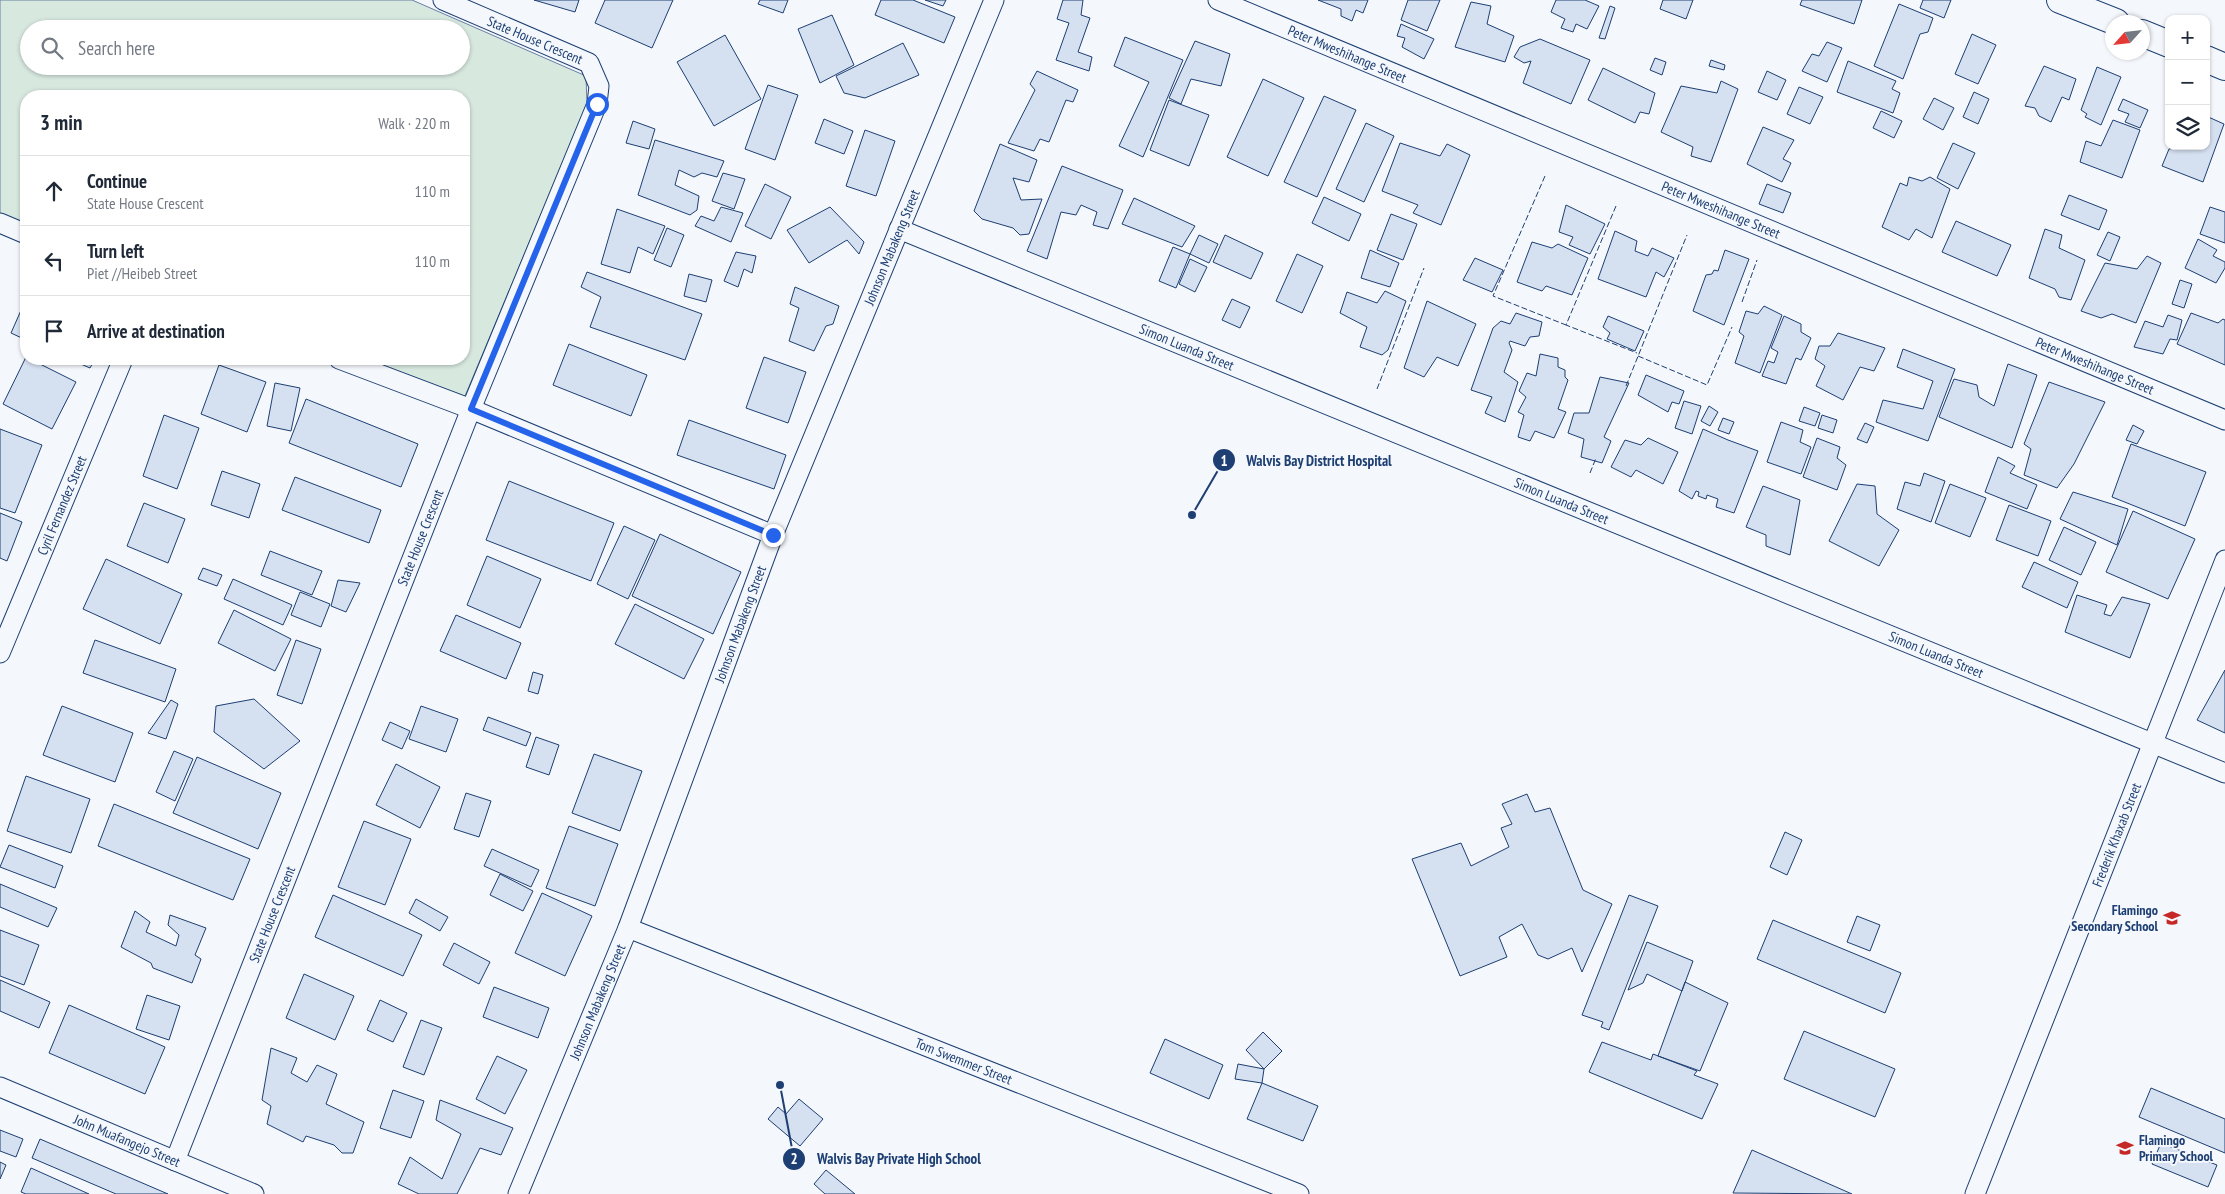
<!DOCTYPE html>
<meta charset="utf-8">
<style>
body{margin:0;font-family:"PT Sans Narrow",sans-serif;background:#f6f6f7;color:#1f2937}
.controls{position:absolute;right:15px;top:15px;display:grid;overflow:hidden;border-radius:10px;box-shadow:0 1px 4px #0004}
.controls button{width:45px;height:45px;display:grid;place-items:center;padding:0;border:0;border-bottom:1px solid #e0e1e3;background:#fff;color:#1f2937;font:25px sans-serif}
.compass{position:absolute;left:2105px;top:15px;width:45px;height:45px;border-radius:50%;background:#fff;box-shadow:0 1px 4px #0004;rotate:243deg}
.stop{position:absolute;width:15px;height:15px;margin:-11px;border:4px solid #2563eb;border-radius:50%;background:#fff}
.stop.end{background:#2563eb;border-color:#fff;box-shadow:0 1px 5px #0008}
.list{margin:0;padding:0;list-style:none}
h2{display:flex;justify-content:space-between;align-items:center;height:65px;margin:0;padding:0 20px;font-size:21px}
h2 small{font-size:16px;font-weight:400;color:#747a83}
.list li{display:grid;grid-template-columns:32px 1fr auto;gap:15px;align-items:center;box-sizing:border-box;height:70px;padding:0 20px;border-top:1px solid #e0e1e3}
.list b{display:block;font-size:19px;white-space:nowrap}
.list p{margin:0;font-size:16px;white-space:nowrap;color:#747a83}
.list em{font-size:16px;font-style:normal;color:#747a83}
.icon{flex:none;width:28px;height:28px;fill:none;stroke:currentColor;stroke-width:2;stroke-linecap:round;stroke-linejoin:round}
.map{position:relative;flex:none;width:2225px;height:1194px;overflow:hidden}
.search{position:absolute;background:#fff;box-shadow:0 1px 4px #0004;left:20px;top:20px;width:450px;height:55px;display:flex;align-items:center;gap:12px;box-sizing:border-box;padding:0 18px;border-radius:28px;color:#747a83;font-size:19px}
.panel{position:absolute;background:#fff;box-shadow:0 1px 4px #0004;left:20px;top:90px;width:450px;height:275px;border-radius:20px}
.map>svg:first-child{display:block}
</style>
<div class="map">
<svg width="2225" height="1194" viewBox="0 0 2225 1194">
<rect width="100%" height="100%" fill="#f4f7fb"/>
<path fill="#d7e8df" stroke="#687fa3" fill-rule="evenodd" d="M0,0h412l174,76 1,29 -122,291 -98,-37h97v-263h-438v128l-26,-11zM29,29h432v37h-432z"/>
<path fill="#d5e0f0" stroke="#1d3f73" d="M534,0h45l-4,12z
M605,0h68l-21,48 -57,-25z
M760,0h28l-5,13 -25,-9z
M881,0h32l42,17 -11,26 -69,-28z
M925,0h21l-3,6z
M1063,0h20l-2,15 9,3 -12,34 14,5 -3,14 -33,-11 13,-37 -12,-4z
M1318,0h50l-5,13 -7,-3 -4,11 -11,-5v-7z
M1408,0h32l-13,31 -26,-11z
M1556,0h29l14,6 -12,23 -11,-5 -3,8 -12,-4 4,-9 -14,-7z
M1663,0h30l-7,19 -26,-10z
M1802,0h60l-8,24 -54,-19z
M1923,0h28l-7,18 -24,-10z
M1471,2l20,4 -4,18 27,12 -9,26 -50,-15z
M1899,4l34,14 -5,14 -8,2 -17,45 -29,-13z
M1610,6l5,2 -10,31 -6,-1z
M832,15l22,50 -34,18 -22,-54z
M1401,24l33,15 -10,20 -22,-12 3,-9 -8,-2z
M1972,34l24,11 -18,39 -23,-10z
M725,35l36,64 -47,27 -37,-64z
M1125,37l58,23 -40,97 -24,-11 30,-64 -35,-16z
M1540,39l50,21 -19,44 -48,-21 8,-22 -7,2 -10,-6 6,-10z
M1195,41l35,13 -9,32 -30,-7 -10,25 -12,-6z
M1827,42l15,6 -15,34 -25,-11 10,-17 7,2z
M903,43l16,32 -54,23 -21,-5 -8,-17z
M1655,58l11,4 -4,13 -12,-5z
M1711,60l14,5 -1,5 -15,-4z
M1848,61l48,20 -4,8 8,4 -7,20 -56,-21z
M2044,66l32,13 -7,21 -7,-3 -11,25 -12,-6 -4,-8 -10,-2z
M2097,67l24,10 -20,48 -16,-8 2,-3 -6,-4z
M1603,68l52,25 -6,21 -9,-2 -5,11 -47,-23z
M1037,71l41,19 -5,12 -7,-2 -17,42 -9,-3 -6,12 -26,-8 27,-53 -5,-6z
M1767,71l19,9 -9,20 -19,-8z
M1263,79l41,19 -36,78 -41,-19z
M1721,81l17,8 -27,73 -20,-6 2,-9 -32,-15 20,-46 36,7z
M768,85l30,10 -23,65 -30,-11z
M1799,87l24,10 -13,27 -23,-10z
M1974,92l15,7 -11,25 -15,-7z
M1324,96l32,14 -39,87 -33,-15z
M1934,98l20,10 -11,22 -20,-11z
M2123,99l25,11 -8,18 -15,-6 4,-8 -11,-4z
M1169,100l40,15 -20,51 -39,-16z
M1881,111l21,10 -8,17 -21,-10z
M2206,116l18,8 -21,58 -41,-16 7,-17 6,-1 1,-2h30z
M824,119l29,12 -9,23 -29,-11z
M2113,120l27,10 -18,48 -42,-16 6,-21 15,5z
M633,121l22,8 -6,20 -23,-6z
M1366,123l28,13 -30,66 -28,-13z
M1763,127l31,13 -11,19 8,4 -9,19 -35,-18z
M865,130l30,11 -19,55 -30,-10z
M655,140l69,21 -7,16 -15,-4 -8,4 -15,-7 -4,15 24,11 -2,14 -7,5 -52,-20z
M1400,143l40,13 7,-12 23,11 -29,70 -28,-12 5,-8 -36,-14z
M1953,143l22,10 -17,36 -21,-11z
M1000,144l37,16 -8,22 -16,-4 8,22 21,-1 -13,35 -9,1 -7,-7 -31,-9 -8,-8z
M1062,166l61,24 -15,39 -15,-4 4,-13 -16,-7 -5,10 -15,-3 -14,47 -20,-8z
M723,173l22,6 -11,30 -22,-8z
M1909,177l13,4 8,-4 20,12 -18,49 -16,-9 -7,11 -27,-13 18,-44 7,3z
M765,184l26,13 -20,42 -26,-13z
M1767,184l24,9 -8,20 -24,-9z
M2069,195l38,15 -8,20 -38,-15z
M1324,197l37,17 -12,27 -37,-18z
M1134,198l61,28 -13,21 -60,-23z
M1566,205l39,19 -15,30 -21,-9 4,-8 -14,-5z
M721,207l22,6 -12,29 -36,-16 6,-10 13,5z
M830,207l34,35 -5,12 -12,-14 -38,23 -22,-33z
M2210,207l15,5v31l-25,-9z
M617,209l48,17 -12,28 -15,-7 -8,26 -29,-9z
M1391,214l26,10 -14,36 -26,-10z
M1956,221l55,24 -14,31 -55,-24z
M667,228l17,7 -13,32 -17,-7z
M2045,229l17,6 -3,13 26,12 -14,40 -12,-3 -4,-8 -26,-11z
M1615,231l22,10 -2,10 13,5 4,-8 22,10 -10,19 -8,-5 -10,25 -48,-18z
M2108,232l12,5 -10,24 -13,-6z
M1199,235l19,9 -9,19 -19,-9z
M1225,235l38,18 -12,26 -38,-17z
M2198,239l19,11 -4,6 12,6v6l-9,15 -31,-15z
M1532,242l20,6 6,-4 30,14 -16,37 -26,-9 -4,5 -25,-9z
M1173,247l17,7 -14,34 -17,-7z
M1370,250l29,13 -9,24 -29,-9z
M1725,250l24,9 -25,66 -31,-14 13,-36 6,-1 2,-4 4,1z
M736,252l20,4 -4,17 -8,-4 -6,18 -14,-6z
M1297,254l26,12 -21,47 -26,-12z
M2147,256l14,7 -25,60 -24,-9 -11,4 -20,-7 24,-48 32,6z
M1475,258l28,12 -11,22 -29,-12z
M1190,259l17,8 -12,25 -16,-8z
M587,272l115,42 -17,46 -95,-33 11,-30 -20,-10z
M689,274l23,6 -6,22 -22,-6z
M2180,280l12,4 -8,24 -12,-4z
M795,287l44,19 -6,18 -7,2 -12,25 -25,-10 10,-33 -9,-4z
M1385,291l21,10 -18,49 -6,5 -22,-8 7,-20 -27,-14 7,-21 30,11z
M26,299v41l-15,-7z
M1232,299l18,8 -10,21 -18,-8z
M1427,301l49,23 -18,42 -21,-9 -13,20 -20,-9z
M1764,306l18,9 -22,58 -25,-10 9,-27 -5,-4 7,-21 12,3z
M1516,313l26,9 -3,14 -9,1 -5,9 -15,-5 -1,2 3,7 -8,22 14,10 -13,40 -20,-9 7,-16 -21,-7 22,-62 8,-7 9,3z
M2191,313l27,10 5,-4 2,1v45l-48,-21z
M2168,315l14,5 -5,20 -7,-1 -7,15 -29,-7 11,-26 18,6z
M1608,316l36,15 -9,20 -28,-12 3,-6 -7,-6z
M1784,316l17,8v8l10,6 -10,22 -5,-2 -10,26 -24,-8 6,-15 6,2 4,-11 -7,-4z
M1838,333l47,15 -11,23 -14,-4 -17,33 -27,-14 9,-20 -10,-7 4,-13h11z
M569,344l78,31 -16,41 -78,-31z
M1903,349l52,20 -27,72 -52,-19 7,-22 40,9 10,-28 -36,-14z
M1540,354l18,4v9l7,3v7l3,3 -10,29 8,3 -12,26 -19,-7 -5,10 -12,-4 6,-22 -6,-3 8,-15 -7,-6 8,-18 9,3z
M26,357v2h4l46,23 -24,47 -49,-25z
M764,357l42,15 -18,51 -42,-15z
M69,359h26l-5,9z
M2008,364l29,11 -25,73 -73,-31 15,-38 23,6 2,12 15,9z
M219,365l47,17 -19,50 -46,-18z
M1646,375l38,16 -5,13 -7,-2 -4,10 -30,-17z
M1600,377l29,6 -25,54 7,4 -9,22 -21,-6 3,-18 -16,-6 6,-20h15z
M2049,382l56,20 -31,62 -17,24 -33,-13 7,-26 -7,-5z
M275,383l25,5 -9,43 -24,-5z
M306,399l112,45 -17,43 -112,-44z
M1684,401l17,5 -9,28 -17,-6z
M1709,406l9,6 -8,14 -9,-5z
M1804,407l16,6 -5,13 -16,-5z
M164,415l35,13 -22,61 -34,-13z
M1822,415l15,5 -4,13 -15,-5z
M1723,418l11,4 -5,12 -11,-4z
M689,420l97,35 -12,34 -97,-34z
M1781,422l22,8 -3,12 11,5 -10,27 -34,-12z
M1865,423l9,4 -7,16 -10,-4z
M2133,425l11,6 -7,13 -11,-4z
M0,429l42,16 -27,68 -15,-5z
M1703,429l25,11 30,11 -24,62 -18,-6 2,-8 -11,-4 -1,4 -8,-3 1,-4 -3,-1 -4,8 -13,-8z
M1648,438l30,14 -15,32 -27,-14 -5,7 -20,-10 14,-27 16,5z
M1817,438l23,9 -3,11 9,7 -9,25 -34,-13z
M2131,444l75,28 -21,54 -73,-29z
M1998,457l17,9 -5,7 27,12 -10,24 -42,-17z
M222,471l38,13 -11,34 -38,-13z
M1924,473l21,8 -14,41 -34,-13 8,-27 15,4z
M295,477l86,33 -12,33 -87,-33z
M509,481l105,42 -23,58 -105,-41z
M1857,484l18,2 2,28 22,16 -20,36 -50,-25z
M1950,484l36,14 -16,39 -35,-14z
M1763,486l37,14 -10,55 -24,-9v-11l-20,-8z
M2073,492l55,17 -11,36 -57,-26z
M144,503l41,16 -17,44 -41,-17z
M2009,505l42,16 -13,35 -42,-16z
M2133,511l62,28 -27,60 -62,-27z
M0,513l22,9 -15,39 -7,-3z
M624,526l31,14 -27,59 -31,-15z
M2064,527l32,15 -15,33 -32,-15z
M660,534l81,38 -28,62 -81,-38z
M270,551l52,20 -10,24 -51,-20z
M487,556l54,23 -21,49 -53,-23z
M106,559l76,35 -22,50 -77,-35z
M2034,562l44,20 -11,26 -45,-21z
M203,568l19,7 -5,11 -19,-7z
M233,579l59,26 -9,20 -59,-26z
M338,580l22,3 -14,29 -15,-6z
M300,592l30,12 -9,23 -30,-12z
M2077,595l30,10 -3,9 7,2 11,-19 28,7 -20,54 -65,-26z
M635,604l69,35 -20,40 -69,-35z
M234,610l57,29 -16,32 -57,-28z
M456,615l65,28 -15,36 -66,-28z
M95,640l81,29 -11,33 -82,-29z
M296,640l25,9 -19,55 -25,-9z
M2225,670v63l-28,-13z
M533,672l10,3 -5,19 -10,-3z
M254,699l46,42 -36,28 -50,-37 2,-26z
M171,700l7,4 -12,35 -18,-6z
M62,706l71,27 -18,49 -72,-27z
M421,706l37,13 -12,33 -37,-13z
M488,717l43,16 -5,13 -43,-16z
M390,722l20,9 -8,18 -20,-9z
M536,737l23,8 -10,30 -23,-8z
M174,751l19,8 -18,42 -19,-9z
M594,754l48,17 -22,60 -48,-18z
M197,757l84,36 -23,56 -85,-36z
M396,764l44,23 -20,41 -44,-23z
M26,776l64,23 -19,54 -64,-22z
M466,793l25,8 -12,36 -25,-8z
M1527,794l8,18 15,-4 33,82 29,14 -30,68 -10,-24 -24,11 -10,-4 -16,-31 -23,13 8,20 -47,19 -48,-117 49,-16 10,23 38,-19 -8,-19 11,-4 -10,-20z
M114,804l136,55 -17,41 -135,-54z
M364,821l47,18 -26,66 -47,-18z
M569,826l49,18 -23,62 -49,-18z
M1785,832l17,8 -15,35 -17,-8z
M9,845l54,21 -8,22 -55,-21z
M492,849l47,21 -8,17 -47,-21z
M500,874l33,17 -10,20 -33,-16z
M0,884l57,24 -9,19 -48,-20z
M542,893l50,23 -27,60 -50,-23z
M333,895l89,40 -19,41 -88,-39z
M1629,895l29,11 -49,124 -8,-3 2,-5 -21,-7z
M416,899l32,18 -8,14 -31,-18z
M135,911l15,11 -4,10 30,14 3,-11 -11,-10 2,-10 36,13 -11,27 6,4 -9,24 -39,-15 -2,-5 -30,-16z
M1857,916l23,9 -10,26 -23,-9z
M1773,920l128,53 -16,40 -128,-54z
M0,930l39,15 -15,40 -24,-9z
M1647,942l46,19 -11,30 -35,-17 -4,9 -15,7z
M454,943l36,19 -11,22 -36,-19z
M304,974l50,22 -19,44 -49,-22z
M0,980l50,22 -11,26 -39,-17z
M1685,982l43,21 -28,68 -42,-15z
M494,987l55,21 -11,30 -55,-21z
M147,995l33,11 -11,34 -33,-11z
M380,1000l27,13 -14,29 -26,-12z
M69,1005l96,42 -20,47 -96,-41z
M421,1020l21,8 -18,47 -21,-8z
M1804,1031l91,38 -20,48 -91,-38z
M1263,1032l19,19 -18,18 -18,-19z
M1165,1039l58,26 -14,34 -59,-26z
M1602,1042l49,18 2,-6 44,17 -3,4 24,9 -16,35 -113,-47z
M271,1048l26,10 -6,15 16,9 10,-17 20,9 -11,30 38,18 -11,31h-11l-8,-8 -28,-9 -3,6 -36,-18 4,-18 -9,-6z
M497,1056l30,14 -22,44 -29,-15z
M1238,1064l26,5 -2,14 -27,-4z
M1262,1083l56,23 -15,35 -56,-22z
M2151,1088l74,31v34l-86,-36z
M393,1090l31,11 -13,37 -31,-10z
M799,1099l24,20 -23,27 -32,-27 10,-12 8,7z
M440,1100l73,28 -12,27 -21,-7 -23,46h-38l-21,-10 12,-27 32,22 19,-45 -25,-14z
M0,1130l23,9 -7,18 -16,-6z
M40,1139l128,55h-52l-84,-36z
M2161,1143l56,22 -9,22 -56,-23z
M1752,1150l100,44 -119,-1z
M0,1162l6,3 -6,14z
M31,1168l58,26h-63l-5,-2z
M826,1170l29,24h-30l-11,-10z"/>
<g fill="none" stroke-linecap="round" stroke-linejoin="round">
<g stroke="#1d3f73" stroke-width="21">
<g id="street">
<path id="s1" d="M1218,0l1007,420"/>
<path d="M0,223l26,11"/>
<path id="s2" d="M899,229l1326,544"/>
<path d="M339,359l132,50 302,126"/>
<path id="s3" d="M0,653l123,-294"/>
<path id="s4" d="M628,928l671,266"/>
<path id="s5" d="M0,1087l254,107"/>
<path id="s6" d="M175,1161l296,-752 126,-305 2,-18 -10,-23 -146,-63"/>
<path id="s7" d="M518,1194l110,-266 145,-393 221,-535"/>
<path id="s8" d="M1975,1194l250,-634"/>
</g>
</g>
<g stroke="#1d3f73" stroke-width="28">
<path id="secondary" d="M2060,0l56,22
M2142,33l27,11
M2206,59l19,8"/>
</g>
<use href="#street" stroke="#f4f7fb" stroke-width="19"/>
<use href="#secondary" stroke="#f4f7fb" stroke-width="26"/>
<path stroke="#1d3f73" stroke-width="1" stroke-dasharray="6 2.5" stroke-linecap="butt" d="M1545,176l-52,120 73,29
M1616,206l-50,119 71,28
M1742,302l15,-42
M1638,356l69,29 25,-58
M1626,386l61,-151
M1377,389l47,-121
M1590,473l6,-15"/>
</g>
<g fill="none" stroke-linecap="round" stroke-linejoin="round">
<path stroke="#2563eb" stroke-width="6" d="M597,104l-126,305 302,126"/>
</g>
<defs>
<g id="school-bare" transform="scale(1.35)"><path d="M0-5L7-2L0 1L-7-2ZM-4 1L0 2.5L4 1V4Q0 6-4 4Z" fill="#c62828" stroke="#f4f7fb" stroke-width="2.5" paint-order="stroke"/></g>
</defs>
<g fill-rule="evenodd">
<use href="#school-bare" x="2172" y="918"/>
<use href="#school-bare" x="2125" y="1148"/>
</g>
<g text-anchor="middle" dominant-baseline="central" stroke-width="4" stroke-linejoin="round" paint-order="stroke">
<g font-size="14" fill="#1d3f73" stroke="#f4f7fb">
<text transform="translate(535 40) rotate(23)">State House Crescent</text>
<text stroke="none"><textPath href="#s1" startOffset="140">Peter Mweshihange Street</textPath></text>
<text stroke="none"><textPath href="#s1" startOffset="545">Peter Mweshihange Street</textPath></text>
<text stroke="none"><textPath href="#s7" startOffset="1018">Johnson Mabakeng Street</textPath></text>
<text stroke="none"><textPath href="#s2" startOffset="311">Simon Luanda Street</textPath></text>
<text stroke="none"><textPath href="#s1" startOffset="950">Peter Mweshihange Street</textPath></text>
<text stroke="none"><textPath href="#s2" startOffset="716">Simon Luanda Street</textPath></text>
<text stroke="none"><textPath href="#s3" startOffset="160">Cyril Fernandez Street</textPath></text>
<text stroke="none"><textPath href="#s6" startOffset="670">State House Crescent</textPath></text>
<text stroke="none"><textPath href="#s7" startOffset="612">Johnson Mabakeng Street</textPath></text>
<text stroke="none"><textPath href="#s2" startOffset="1121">Simon Luanda Street</textPath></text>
<text stroke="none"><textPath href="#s8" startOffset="386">Frederik Khaxab Street</textPath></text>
<text stroke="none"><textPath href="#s6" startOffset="265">State House Crescent</textPath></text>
<text stroke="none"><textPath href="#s7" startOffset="208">Johnson Mabakeng Street</textPath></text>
<text stroke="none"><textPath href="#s4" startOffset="361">Tom Swemmer Street</textPath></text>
<text stroke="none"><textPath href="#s5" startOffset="138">John Muafangejo Street</textPath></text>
</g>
<g font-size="14" font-weight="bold" fill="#1d3f73" stroke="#f4f7fb" text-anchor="end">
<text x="2158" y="910">Flamingo<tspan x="2158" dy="16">Secondary School</tspan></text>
<text x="2139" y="1140" text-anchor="start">Flamingo<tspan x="2139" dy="16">Primary School</tspan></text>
</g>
</g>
<path fill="none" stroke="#1d3f73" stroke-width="2" d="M1192 515L1224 460M780 1085L794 1159"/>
<g fill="#1d3f73" stroke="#f4f7fb" stroke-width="2">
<circle cx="1192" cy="515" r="5"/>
<circle cx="780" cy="1085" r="5"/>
<circle cx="1224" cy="460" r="12"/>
<circle cx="794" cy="1159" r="12"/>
</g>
<g font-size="15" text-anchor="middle" font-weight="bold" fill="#fff">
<text x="1224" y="466">1</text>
<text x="794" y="1164">2</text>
</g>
<g font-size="15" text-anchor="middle" font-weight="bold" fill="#1d3f73" stroke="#f4f7fb" stroke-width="4" stroke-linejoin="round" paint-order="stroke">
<text x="1319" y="466">Walvis Bay District Hospital</text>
<text x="899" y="1164">Walvis Bay Private High School</text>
</g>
</svg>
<div class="controls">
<button>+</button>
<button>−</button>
<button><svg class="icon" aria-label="layers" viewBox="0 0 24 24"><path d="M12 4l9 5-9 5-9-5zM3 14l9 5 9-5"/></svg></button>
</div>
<svg class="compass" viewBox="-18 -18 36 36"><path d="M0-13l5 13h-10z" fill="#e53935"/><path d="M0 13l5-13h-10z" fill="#747a83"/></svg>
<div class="stop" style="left:597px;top:104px"></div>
<div class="stop end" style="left:773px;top:535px"></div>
<div class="search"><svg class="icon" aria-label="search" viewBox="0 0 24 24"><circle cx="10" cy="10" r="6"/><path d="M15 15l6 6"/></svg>Search here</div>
<section class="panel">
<h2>3 min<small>Walk · 220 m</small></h2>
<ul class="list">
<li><svg class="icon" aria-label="ahead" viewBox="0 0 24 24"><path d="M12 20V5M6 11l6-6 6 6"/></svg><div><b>Continue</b><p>State House Crescent</p></div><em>110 m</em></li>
<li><svg class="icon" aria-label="left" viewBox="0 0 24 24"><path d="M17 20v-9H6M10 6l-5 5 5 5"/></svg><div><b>Turn left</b><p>Piet //Heibeb Street</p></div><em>110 m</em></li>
<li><svg class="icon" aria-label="arrive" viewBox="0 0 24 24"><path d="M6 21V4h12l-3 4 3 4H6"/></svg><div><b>Arrive at destination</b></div></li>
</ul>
</section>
</div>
